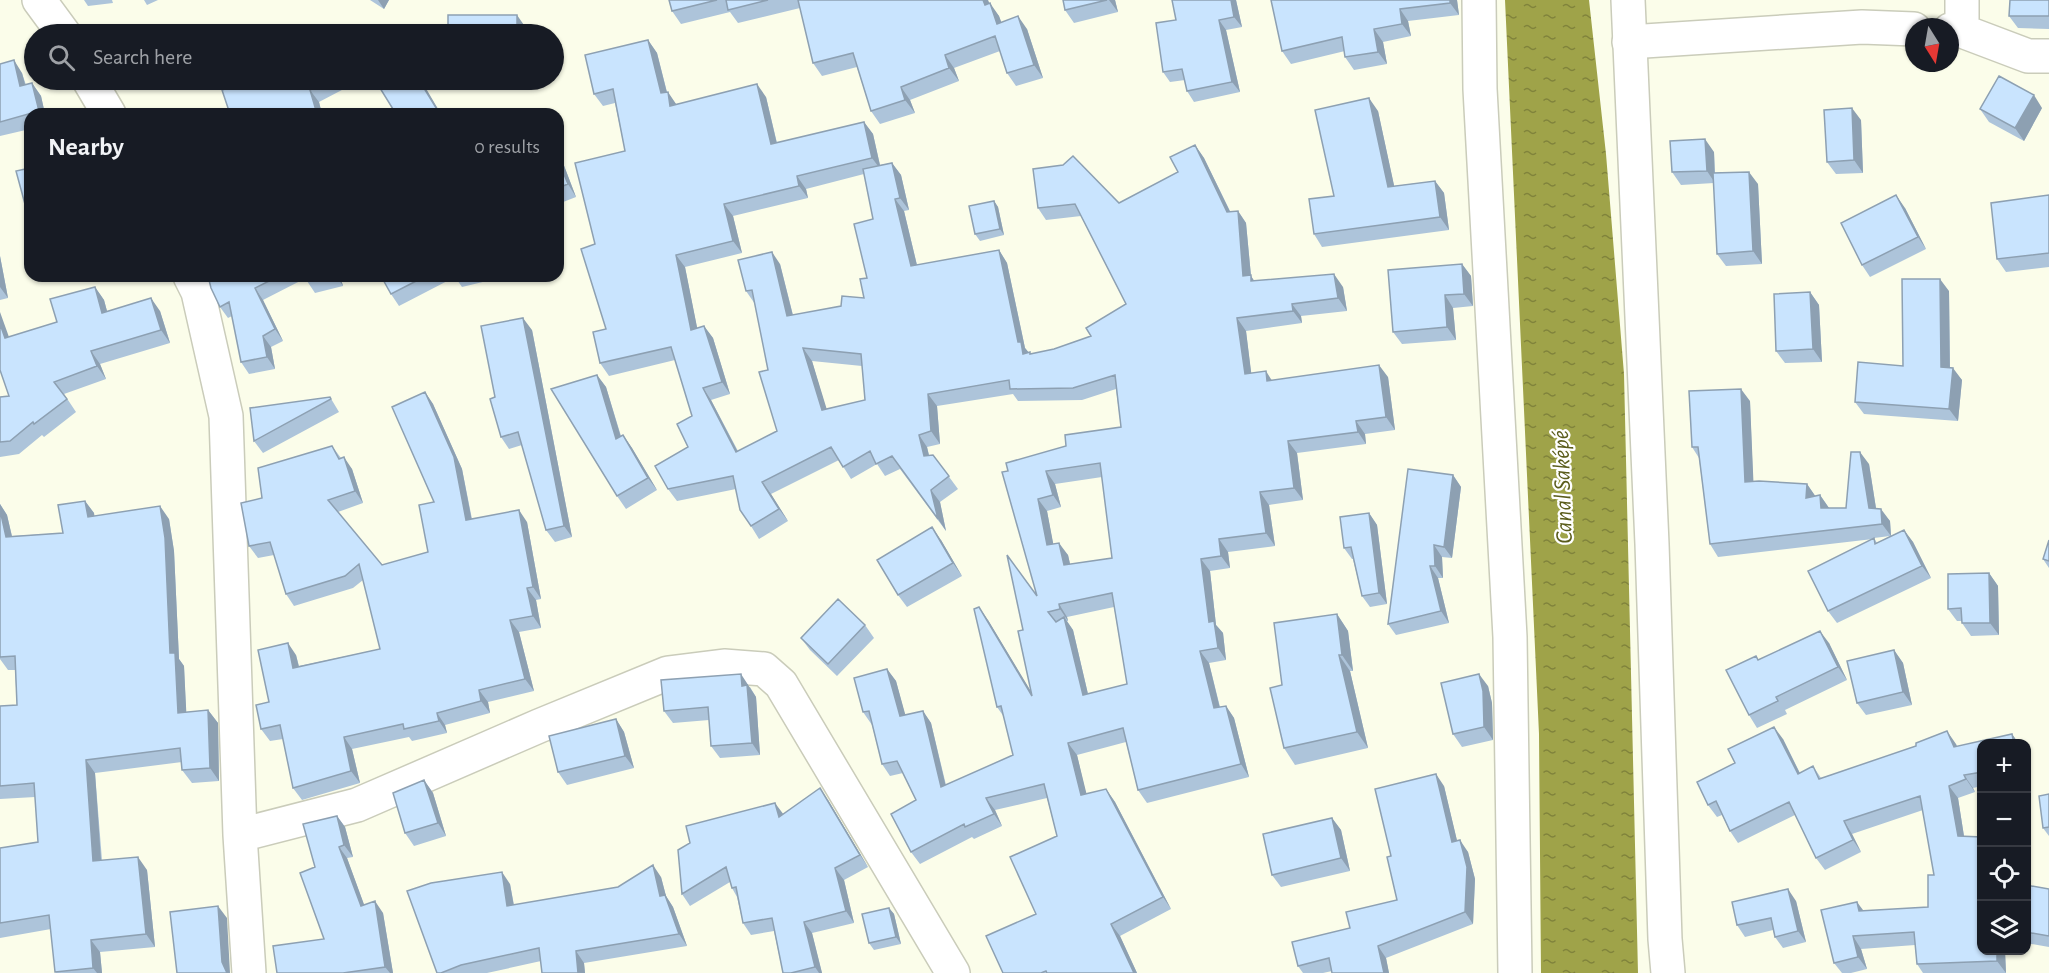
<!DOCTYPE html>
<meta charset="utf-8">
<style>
body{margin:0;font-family:"Alegreya Sans",sans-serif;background:#242831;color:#f1f3f6}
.controls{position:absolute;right:18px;bottom:18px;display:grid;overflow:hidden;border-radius:12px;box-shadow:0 2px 4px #0004}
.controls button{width:54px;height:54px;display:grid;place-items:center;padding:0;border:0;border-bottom:2px solid #363941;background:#171b24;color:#f1f3f6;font:30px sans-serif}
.compass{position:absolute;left:1905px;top:18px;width:54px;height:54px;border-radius:50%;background:#171b24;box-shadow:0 2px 4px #0004;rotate:169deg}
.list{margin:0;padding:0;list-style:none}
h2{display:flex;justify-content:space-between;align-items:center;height:78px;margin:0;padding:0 24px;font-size:26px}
h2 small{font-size:20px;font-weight:400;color:#9ea1a6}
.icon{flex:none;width:33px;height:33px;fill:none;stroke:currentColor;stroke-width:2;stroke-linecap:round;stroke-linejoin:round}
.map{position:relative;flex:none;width:2049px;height:973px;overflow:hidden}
.search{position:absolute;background:#171b24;box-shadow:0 2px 4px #0004;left:24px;top:24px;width:540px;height:66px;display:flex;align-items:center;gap:15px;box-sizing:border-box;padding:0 21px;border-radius:33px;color:#9ea1a6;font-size:22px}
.panel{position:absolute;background:#171b24;box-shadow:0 2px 4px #0004;left:24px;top:108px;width:540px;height:174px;border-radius:18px}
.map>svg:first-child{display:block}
</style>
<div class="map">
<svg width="2049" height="973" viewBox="0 0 2049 973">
<defs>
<pattern id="water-ripples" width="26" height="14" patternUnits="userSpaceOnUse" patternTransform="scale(1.5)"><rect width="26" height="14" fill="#9fa349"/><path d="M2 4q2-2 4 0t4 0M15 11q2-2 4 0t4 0" fill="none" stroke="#80833b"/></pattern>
</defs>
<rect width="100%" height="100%" fill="#fbfdea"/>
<path fill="url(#water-ripples)" d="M1505,0h84l17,154 18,220 14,599h-97l-2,-239z"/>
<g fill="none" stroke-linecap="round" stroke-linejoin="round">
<g stroke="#caccba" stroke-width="36">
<path id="minor" d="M39,0l25,34
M1479,0l1,89 30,548 5,336
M1962,0v31
M1950,30l12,1 66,25h21
M1629,42l233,-15 52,2
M89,80l20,34
M190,276l8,16 28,124 14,419 9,138
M240,835l117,-30 182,-79 129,-53 56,-7 40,3 17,15 172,289"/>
</g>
<g stroke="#caccba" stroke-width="36">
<path id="tertiary" d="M1628,0l24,544 13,395 3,34"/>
</g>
<use href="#minor" stroke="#fff" stroke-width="33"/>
<use href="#tertiary" stroke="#fff" stroke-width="33"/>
</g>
<path fill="#adc4da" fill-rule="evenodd" d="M84,0h28l1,3 -25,3z
M144,0h14l-11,5z
M370,0h19l-5,9z
M669,0h319l1,4 10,12 2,6 26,7 16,49 -27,8 -9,-13 -7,-22 -46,17 5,13 -49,19 5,13 -35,11 -9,-13 -14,-44 -35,9 -9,-13 -13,-55 -62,15 -8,-11 -49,12 -9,-13z
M1063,0h52l3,12 -44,11 -9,-13z
M1172,0h64l6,27 -16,3 14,62 -46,10 -7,-11 -2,-11 -15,2 -7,-10 13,-52z
M1271,0h186l2,15 -51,6 3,15 -28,6 4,22 -33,6 -9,-13v-6l-54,13 -9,-13z
M2049,0v29l-31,-1 -9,-12z
M648,40l9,13 10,39 9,12 90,-7 11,46 87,-21 9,12 7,31 12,-2 9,12 8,35 -5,1 13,54 82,-15 8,13 18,85 4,5 2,1 23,-5 37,-13 35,-32 -45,-88 -35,4 -8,-12 -5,-39 86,34 59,-31 17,-27 9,13 26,53h8l8,12 5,53 3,5 89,6 4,24 -46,5 1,7 -56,8 5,42 21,7 116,-3 7,53 -30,4 1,10 -69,9 6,47 -34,5 6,41 -47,6 2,16 -20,3 6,54 7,8 3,27 -17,3 11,44 6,-1 8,12 15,59 -102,26 -9,-13 -12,-48 -49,13 9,39 20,-5 9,13 56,107 -51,27 17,37h-134l33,-59 21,-78 -10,-38 -52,12 7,16 -28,13 -2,-2 -52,27 -9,-12 5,-52 -13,-27 -13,3 -8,-12 -10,-39 -9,-13 24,-43 9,12 9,34 18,-4 8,12 15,62 67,-30 -9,-38 -7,-10 -9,-87 43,72 -8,-62 14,-34 -29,-125 58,-25 55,-19 -5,-38 -34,11 -64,1 -5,-7 -76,12 3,38 -13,3 2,8h4l25,34 -18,13 6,29 -46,-62 -15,7 -8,-12 -26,15 -12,-19 -68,34 17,27 -29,18 -8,-13 -15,-37 -59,12 -9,-12 20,-42 4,-31 -17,-56 -66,16 -9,-13 6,-34 -11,-85 30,-93 -10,-48 -12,3 -9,-12zM864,174l9,45 -6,59 -3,20 -23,8 -48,9 -13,-51 -34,27 9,13 13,66 9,61 -39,20 -27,-51 19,-6 -17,-56 -9,-12 -7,2 -12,-61 57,-14 -9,-37 75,-18 -2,-9zM812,361l50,5 3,34 -39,9zM1102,477l10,81 -42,6 -2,-9 -15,-11 -6,-33 14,-4 -6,-23zM1114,607l13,77 -39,10 -15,-64 -6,-9h1l-1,-4z
M0,64l22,9 4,12 6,-2 9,13 4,18h-15v15l-30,7z
M254,80h107l-42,22 3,12h-92z
M2042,108l-18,33 -35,-19 -9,-13z
M1378,111l16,75 41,-5 9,12 5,37 -127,17 -8,-13z
M1861,120l2,53 -27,1 -9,-12z
M1714,152l1,21 43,11 4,80 -36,2 -9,-12 -3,-71 -33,2 -9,-13z
M558,156l5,7 13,34 -18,7z
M2049,195v72l-43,5 -9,-13z
M994,201l4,6 6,28 -24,6 -5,-7z
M1905,208l21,41 -56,28 -8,-12z
M0,256l8,42 -8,2z
M1462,264l9,12 2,30 -20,2 3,32 -54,4 -9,-12z
M208,276h132l3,10 -28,7 -8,-12 -1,-3 -43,22 20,41 -12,6 4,22 -26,5 -8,-12 -9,-46 -4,2 -8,-11z
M381,276h109l1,4 -29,7 -7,-10 -56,29 -8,-12z
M95,287l9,13 3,11h53l10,32 -70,21 6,15 -42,15 12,18 -32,25 -2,-2 -23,19 -19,3v-60l9,-1v-59l48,-15z
M1949,291l1,76 12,13 -4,41 -94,-7 -9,-12 48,-36z
M1810,292l9,13 3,57 -37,1 -9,-12z
M532,330l40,207 -17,5 -9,-12 -24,-85 -13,4 -8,-12 -6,-40z
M597,375l9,12 15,49 2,-1 9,13 25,42 -31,19 -9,-13z
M425,392l8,12 29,65 10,50 55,3 14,77 -5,1 5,28 -22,4 15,59 -46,11 2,11 -45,12 2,8 -35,8 -3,-4 -57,12 8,34 -58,17 -9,-12 -10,-49 -13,2 -9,-12 8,-27 27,-47 3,11 81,-17 -17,-69 -10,8 -59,18 -8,-12 -12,-39 -16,3 -9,-12 13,-48 70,-52 9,12 11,11 11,34 -25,9 44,53 46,-13 6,-50z
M330,397l9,15 -76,41 -9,-12z
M1750,401l3,80 54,3 8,12 5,-1 9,13h17l23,-44 7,44 14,13 1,15 13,-6 9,12 18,36 -94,45 -9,-12 45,-72 -155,18 -8,-13 -11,-86 -7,-11zM1890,536l-13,7 -3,-5z
M1453,475l8,12 -9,71 -10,-1 1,21h-5l11,45 -53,12 -8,-11z
M85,501l9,12v3l75,3 5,32 5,108 5,7 2,46 22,-2 10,13 1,58 -27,2 -10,-13v-8l-87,11 7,87 45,10 8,77 -55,5 2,21h-46l-1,-1 -4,-43 -51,9v-90l38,-6 -3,-45 -35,2v-93l17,-1 -2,-35h-7l-8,-11v-155l7,11 5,21 51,-3z
M1369,513l8,12 10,79 -17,3 -8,-11 -9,-37h-1l-8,-11z
M941,540l21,36 -55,31 -9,-12z
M2049,540v28l-6,-9z
M1989,573l9,13 1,49 -28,1 -9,-13v-2h-5l-9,-12z
M1337,614l11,17 5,40h-3l18,77 -73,17 -11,-17 -2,-63z
M865,625l9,13 -37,38 -27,-26 -9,-12z
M1829,643l18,37 -62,30 2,4 -30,14 -8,-13 7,-59 3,4z
M1894,650l9,13 9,42 -46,10 -9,-12z
M1488,686l4,17 1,37 -31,7 -9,-13z
M750,687l6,10 4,58 -40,3 -9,-12 -2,-26 -36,3 -9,-12z
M616,719l8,13 10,36 -67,17 -9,-13z
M2012,734l7,10h-37v42l-9,2 2,4 -17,6 24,153h23l1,22h-83l-6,-9 -2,-19 -54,4 6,20 -16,4h-9l-8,-10 29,-52 65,-4 6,-32 -11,-65 -71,24 9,18 -36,18 -9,-12 -21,-43 -57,28 -8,-12 -8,-16 -5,2 -9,-12 27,-42 48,-24 17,34 13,-7 8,12 135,-34 1,3z
M424,780l9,13 13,43 -32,10 -9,-13z
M1444,786l13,55 11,11 7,27 -2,45 -87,34 3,15h-57v-2l-9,2h-20l-5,-7 52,-38 47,-28 -6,-44z
M2049,794v42l-6,-8z
M828,800l40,67 -24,13 10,43 -42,10 10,40h-39l-9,-42 -23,4 -8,-12 -6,-26 -5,-9 -2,-6 -40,24 -8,-12 101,-80z
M337,816l8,11 8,30 -6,1 17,47 19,8 10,60h-116l47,-34 -9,-72z
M1332,818l9,12 9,41 -69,16 -9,-12z
M661,877l5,19 7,11 14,39 -103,17 1,10h-43l-1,-12 -54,12h-50l73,-89 4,21 104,-18z
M2026,885l23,4v58l-23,-4z
M1796,901l10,41 -23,6 -8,-11 -2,-7 -28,7 -8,-12z
M889,908l5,6 7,30 -27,6 -5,-7z"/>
<path fill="#8da0b2" d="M378,0h11l-5,9z
M983,0h5l7,18 -10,-13z
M1109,0h6l3,12z
M1231,0h5l6,27 -8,-10z
M1450,0h7l2,15 -9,-12z
M990,3l9,13 8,21 -10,-13z
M1400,9l8,12 3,15 -9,-12z
M517,15l9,13v6h-9z
M1018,16l9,13 16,49 -9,-13z
M1219,20l7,10 14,62 -8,-10z
M1374,29l9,13 4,22 -9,-12z
M648,40l9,13 13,52 -9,-12z
M945,55l9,13 5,13 -10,-13z
M14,60l8,13 7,26 -9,-13z
M419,80h2l20,34h-1z
M32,83l9,13 4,18h-4l-2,-3z
M757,84l9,13 14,60 -9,-13z
M901,87l9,13 5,13 -10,-13z
M310,90l9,12 3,12h-5z
M668,92l8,12 -6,2z
M2034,95l8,13 -18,33 -9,-13z
M1369,98l9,13 19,88 -9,-12z
M1852,108l9,12 2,53 -9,-13z
M864,122l9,12 8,36 -9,-12z
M1705,139l9,13 1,31 -8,-12z
M1195,145l9,13 32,66 -9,-12z
M558,156l5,7 13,34 -8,-13 -10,-24z
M892,163l9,12 8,35 -9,-12z
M1749,172l9,12 4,80 -9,-13z
M797,176l9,13 2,9 -9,-12z
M1435,181l9,12 5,37 -9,-13z
M1896,195l9,13 21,41 -8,-12z
M895,199l9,12 16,67 -9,-12z
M994,201l4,6 6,28 -4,-6z
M724,204l9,12 9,37 -9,-12z
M1238,211l8,12 5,53 8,12 -16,-12z
M999,250l8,13 18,85 5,6h-7l-5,-12z
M772,252l8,12 16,64 -9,-12z
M676,255l9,12 15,75 -9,-12z
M0,256l8,42 -8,-11z
M1462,264l9,12 2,30 -9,-12z
M1334,274l9,13 4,24 -9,-13z
M336,276h4l3,10z
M1940,279l9,12 1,88 -9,-12z
M95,287l9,13 7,26 -9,-13z
M255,288l8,12 20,41 -8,-12z
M1810,292l9,13 3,57 -9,-13z
M1445,295l8,13 3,32 -9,-13z
M151,298l9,13 10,32 -9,-13z
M1292,304l9,12 1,7 -9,-12z
M0,312l14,39 -9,-13 -5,-14z
M523,318l9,12 40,207 -8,-11z
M1237,318l9,13 7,56 -8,-13z
M704,326l9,12 17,56 -8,-12z
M263,336l8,11 4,22 -8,-12z
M803,348l9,13 19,62 -9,-13z
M91,351l9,13 6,15 -9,-13z
M1379,365l9,12 7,53 -9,-13z
M1953,368l9,12 -4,41 -9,-12z
M1266,371l8,13 -7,-3z
M597,375l9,12 19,64 -9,-12z
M703,388l8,12 33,64 -8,-12z
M1741,389l9,12 4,94 -9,-13z
M425,392l8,12 29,65 12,63 -8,-12z
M928,394l9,12 3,38 -9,-13z
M1356,421l9,13 1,10 -8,-12z
M623,435l9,13 25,42 -9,-12z
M919,435l8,12 5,22 -8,-13z
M1288,441l9,12 6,47 -9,-12z
M1860,452l9,12 9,57 -9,-13z
M344,457l8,12 11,34 -8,-12z
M1046,471l9,13 6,23 -8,-12z
M1453,475l8,12 -9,71 -8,-11z
M762,482l9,12 17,27 -9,-12z
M1807,484l9,13 -10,1z
M931,490l9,12 6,29 -8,-12z
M1260,492l9,13 6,41 -9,-13z
M1820,495l9,13h-8z
M1038,499l9,12 9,47 -9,-13z
M85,501l9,12 3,17 -9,-13z
M0,504l7,11 8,35 -9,-13 -6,-27z
M160,506l9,13 5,32 5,108 5,7 3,60 -9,-13 -8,-60z
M1881,509l9,12 1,15 -9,-12z
M519,510l8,12 14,77 -8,-12z
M1369,513l8,12 10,79 -8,-11z
M932,527l9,13 21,36 -9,-13z
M1904,530l9,12 18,36 -9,-12z
M1219,539l9,13 2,16 -9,-12z
M1059,543l9,12 5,22 -9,-12z
M1434,545l8,12 1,21 -8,-12z
M1201,559l9,12 6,54 7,8 3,27 -8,-12 -9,-26z
M1430,566l8,12 11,45 -8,-12z
M1989,573l9,13 1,49 -9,-12z
M527,588l9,12 5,28 -8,-12z
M1059,604l8,13 1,4 -8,-12z
M979,607l9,13 53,88 -9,-12z
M1337,614l11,17 5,40 -11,-16z
M1064,617l9,13 18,77 -8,-12z
M510,620l9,12 15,59 -9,-12z
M1820,631l9,12 18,37 -9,-13z
M288,643l8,12 6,25 -9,-12z
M1894,650l9,13 9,42 -9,-13z
M1200,651l9,12 14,58 -9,-13z
M1339,655l11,16 18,77 -11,-16z
M887,669l9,12 13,47 -9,-12z
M741,674l15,23 4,58 -8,-12 -10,-57z
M1479,674l9,12 4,17 1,37 -9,-13z
M479,690l9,12 2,11 -9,-12z
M1226,706l8,12 15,59 -8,-13z
M208,710l10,13 1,58 -9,-13z
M923,711l8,12 18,77 -8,-13z
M437,713l8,12 2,8 -8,-12z
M616,719l8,13 10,36 -9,-12z
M1774,727l9,12 23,47 -8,-12z
M1947,731l9,13 6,16 -8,-13z
M2012,734l7,10h-5z
M344,737l8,12 8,34 -9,-12z
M1068,743l9,12 13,53 -9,-13z
M86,760l9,13 7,101 -9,-13z
M1436,774l8,12 16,67 -8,-11z
M1964,775l9,13 2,4 -9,-13z
M424,780l9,13 13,43 -8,-13z
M1949,786l9,12 8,51 -8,-13z
M820,788l8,12 40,67 -8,-12z
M1106,789l9,13 56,107 -8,-12z
M986,798l9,12 7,16 -8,-12z
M775,803l9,12 -5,2z
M337,816l8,11 8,30 -9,-12z
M1332,818l9,12 9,41 -9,-13z
M1844,821l8,13 9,18 -8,-12z
M1460,840l8,12 7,27 -2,45 -8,-12z
M339,847l8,11 22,60 -8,-12z
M138,857l9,13 8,77 -9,-13z
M653,865l8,12 5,19 7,11 14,39 -8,-12 -19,-38z
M835,868l9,12 10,43 -8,-12z
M502,872l8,12 6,34 -9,-12z
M1788,889l8,12 10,41 -8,-11z
M375,901l8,12 10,60h-3l-5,-6z
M1857,902l9,12 -7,-3z
M218,906l9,12 3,55h-3l-5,-11z
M889,908l5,6 7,30 -5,-7z
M804,922l8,11 10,40h-3l-4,-6z
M1111,924l9,12 17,37h-3z
M1853,936l8,13 6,20 -9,-12z
M91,940l9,12 2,21h-5l-4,-5z
M1378,946l8,12 3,15h-5z
M576,951l8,12 1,10h-7z
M1997,951h8l1,22 -9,-12z"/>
<path fill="#c9e4fe" stroke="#8da0b2" stroke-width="1.5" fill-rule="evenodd" d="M669,0h48l-45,11z
M726,0h42l-40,10z
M798,0h185l2,5 5,-2 7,21 21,-8 16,49 -27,8 -12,-37 -50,19 4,13 -48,19 4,13 -34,11 -18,-58 -40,10z
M1063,0h44l-42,10z
M1172,0h59l3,17 -15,3 13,62 -45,9 -5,-22 -19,3 -7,-49 20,-3z
M1271,0h179v3l-50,6 2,15 -28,5 4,23 -33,5 -3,-20 -60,14z
M2010,0h39v16h-40z
M448,15h69v19h-69z
M349,26l4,8h-20z
M648,40l13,53 7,-1 2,14 87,-22 14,60 93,-22 8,36 -75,18 2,10 -75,18 9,37 -57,14 15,75 13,-4 18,56 -19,6 33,64 41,-21 -18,-59 9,-2 -16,-80 -6,1 -8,-31 34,-8 15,64 54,-10 1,-10 22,2 -4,-19 7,-1 -13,-54 19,-5 -10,-50 29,-6 8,35 -5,1 16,67 88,-16 19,92h3l2,12 7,-2v2l24,-5 37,-13 -5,-8 40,-24 -51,-100 -37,4 -5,-39 30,-4 10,-9 46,47 59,-31 -8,-15 25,-12 32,67 11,-1 5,65 8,-1v6l83,-7 4,24 -46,6 1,7 -56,7 8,56 21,-3 1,10 112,-16 7,52 -30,4 2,11 -70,9 6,47 -34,4 6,41 -47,6 2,17 -20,3 8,63 5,-1 4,27 -18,3 14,57 12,-2 15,58 -103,26 -15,-62 -55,15 13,52 25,-6 57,108 -52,27 23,49h-87l-1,-2 -5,2h-38l-17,-37 50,-22 -26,-57 47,-21 -13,-52 -58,14 8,16 -29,13 -1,-3 -53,28 -20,-38 25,-14 -19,-39 -15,3 -13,-53 -6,1 -9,-34 33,-9 13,47 23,-5 18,76 72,-32 -12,-49 -4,1 -23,-98 5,-2 53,89 -14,-65 5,-1 -16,-75 30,41 -35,-124 6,-1 -2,-8 60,-17 -1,-11 56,-8 -6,-52 -42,13 -63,1 -1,-9 -81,14 3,37 -12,4 5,21 9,-1 16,21 -18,14 7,29 -46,-63 -16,8 -6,-13 -27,16 -12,-20 -69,35 17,27 -28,17 -11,-16 -7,-34 -65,13 -13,-23 33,-19 -11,-23 15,-8 -21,-69 -71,16 -7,-31 13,-3 -25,-80 14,-5 -20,-81 50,-12 -12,-62 -19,5 -9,-39zM803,348l58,6 4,46 -43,10zM1100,463l12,95 -48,7 -5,-22 -12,2 -9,-46 15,-4 -7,-24zM1112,593l15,91 -44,11 -19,-78 -8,5 -8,-10 12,-3 -1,-5z
M14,60l6,26 12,-3 7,28 -39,11v-58z
M1999,76l35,19 -19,33 -35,-19z
M254,80h76l-20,10 7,24h-63l-1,-2 -8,2h-15l-8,-24z
M375,80h44l19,31 -5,3h-37z
M1369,98l19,89 47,-6 5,36 -126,17 -5,-35 25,-3 -19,-86z
M1852,108l2,52 -27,2 -3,-52z
M1705,139l2,32 -35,1 -2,-31z
M558,160l10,24 -10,4z
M30,168v40h-4l-10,-37z
M1749,172l4,79 -36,3 -4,-81z
M1896,195l22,42 -56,28 -21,-42z
M2049,195v58l-52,6 -6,-56z
M994,201l6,28 -25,5 -6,-28z
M1462,264l2,30 -19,1 2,32 -54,5 -5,-62z
M208,276h71l-24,12 20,41 -12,7 4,21 -26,5 -12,-60 -9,5 -9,-19z
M305,276h21l-19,5z
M381,276h45l-35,18z
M1902,279h38l1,88 12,1 -4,41 -94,-7 3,-40 45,4z
M95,287l7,26 49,-15 10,32 -70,21 6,15 -43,16 13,17 -33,25 -1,-2 -23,19 -10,1v-45l9,-1 -9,-26v-46l5,14 52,-16 -7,-23z
M1810,292l3,57 -37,2 -2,-57z
M523,318l41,208 -18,4 -28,-98 -17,5 -11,-38 5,-2 -14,-71z
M597,375l19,64 7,-4 25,43 -31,18 -66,-107z
M1741,389l4,93 14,-1 48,3 -1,14 14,-3 1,13h25l5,-56h9l9,56 12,1 1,15 -172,20 -12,-97h-6l-3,-56z
M425,392l29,65 12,63 53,-10 14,77 -6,1 6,28 -23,4 15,59 -46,11 2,11 -44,12 2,8 -35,8 -1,-5 -59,13 7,34 -58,17 -13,-63 -19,4 -5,-24 13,-3 -11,-52 30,-7 5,25 87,-19 -21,-85 -14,12 -59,18 -16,-52 -21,4 -8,-43 21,-5 -4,-30 74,-22 7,13 5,-2 11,34 -27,9 54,65 46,-13 -9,-47 15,-3 -42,-95z
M330,397l1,2 -77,42 -4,-33z
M1408,469l45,6 -9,72 -10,-2 1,21h-5l11,45 -53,13z
M85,501l3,16 72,-11 5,32 5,115h5l3,60 30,-3 2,58 -28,2 -2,-22 -94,12 7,101 45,-4 8,77 -55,6 2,28 -38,4 -6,-57 -49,8v-75l38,-6 -4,-59 -34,3v-80l17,-1 -2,-49 -15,1v-147l6,27 57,-4 -5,-28z
M1369,513l10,80 -17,3 -11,-49 -7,1 -4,-31z
M932,527l21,36 -55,32 -21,-35z
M1904,530l18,36 -94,45 -20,-40 66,-33 1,6z
M2049,540v21l-6,-2z
M1989,573l1,50h-28l-1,-15 -13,1v-35z
M838,599l27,26 -37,39 -27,-26z
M1337,614l5,41h-3l18,77 -73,16 -14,-60 12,-3 -8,-62z
M1820,631l18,36 -62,30 2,4 -29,14 -23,-45 30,-14 2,4z
M1894,650l9,42 -46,11 -10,-42z
M741,674l1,12 5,-1 5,58 -41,3 -3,-39 -44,4 -3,-31z
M1479,674l4,17 1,36 -31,7 -12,-51z
M616,719l9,37 -67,16 -9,-36z
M1774,727l24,47 15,-8 6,13 97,-33v-3l31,-12 7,16 58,-13 2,10h-32v28l-18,3 2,4 -17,7 9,50 24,1v114h15v10l-80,3 -3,-32 -61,4 5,21 -24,6 -13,-53 36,-8 2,9 69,-4v-32h6l-14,-79 -76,25 9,19 -37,18 -27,-56 -59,29 -14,-30 -8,4 -11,-23 38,-19 -7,-14z
M1436,774l16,68 8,-2 7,27 -2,45 -87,34 6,27h-52l-3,-15 -31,8 -6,-24 58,-14 -4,-16 51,-12 -10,-43 4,-1 -16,-67z
M424,780l14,43 -33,10 -12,-40z
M820,788l40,67 -25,13 11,43 -42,11 11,45 -24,6h-8l-11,-55 -29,5 -7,-36 -4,1 -6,-21 -44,27 -4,-44 12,-7 -4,-17 89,-23 4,14z
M2049,794v33l-6,1 -4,-32z
M337,816l7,29 -5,2 22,59 14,-5 10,66 -42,6h-66l-4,-27 51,-7 -24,-66 15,-6 -12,-43z
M1332,818l9,40 -69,17 -9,-41z
M653,865l7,31 5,-1 14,39 -103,17 2,22h-36l-3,-25 -78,17 -20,8h-4l-30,-82 24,-8 71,-11 5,34 111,-19z
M2026,885l23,4v47l-23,-4z
M1788,889l10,42 -23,6 -4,-19 -34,7 -5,-23z
M218,906l4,56 5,11h-50l-7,-61z
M889,908l7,29 -27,6 -7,-29z"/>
<g text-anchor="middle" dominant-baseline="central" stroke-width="4.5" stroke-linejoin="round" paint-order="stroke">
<g font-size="24" font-style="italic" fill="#5a5c1b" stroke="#fff">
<text transform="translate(1563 487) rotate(-92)">Canal Saképé</text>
</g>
</g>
</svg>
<div class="controls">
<button>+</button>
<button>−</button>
<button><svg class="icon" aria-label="locate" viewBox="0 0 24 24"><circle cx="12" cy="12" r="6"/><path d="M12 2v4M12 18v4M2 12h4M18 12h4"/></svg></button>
<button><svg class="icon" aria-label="layers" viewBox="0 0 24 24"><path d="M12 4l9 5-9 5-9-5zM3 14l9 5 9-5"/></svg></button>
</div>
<svg class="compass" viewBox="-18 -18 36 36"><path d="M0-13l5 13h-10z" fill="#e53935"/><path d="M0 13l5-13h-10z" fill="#9ea1a6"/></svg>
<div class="search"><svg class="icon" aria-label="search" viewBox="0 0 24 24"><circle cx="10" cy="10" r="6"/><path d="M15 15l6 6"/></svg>Search here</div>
<section class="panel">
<h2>Nearby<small>0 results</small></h2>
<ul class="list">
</ul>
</section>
</div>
